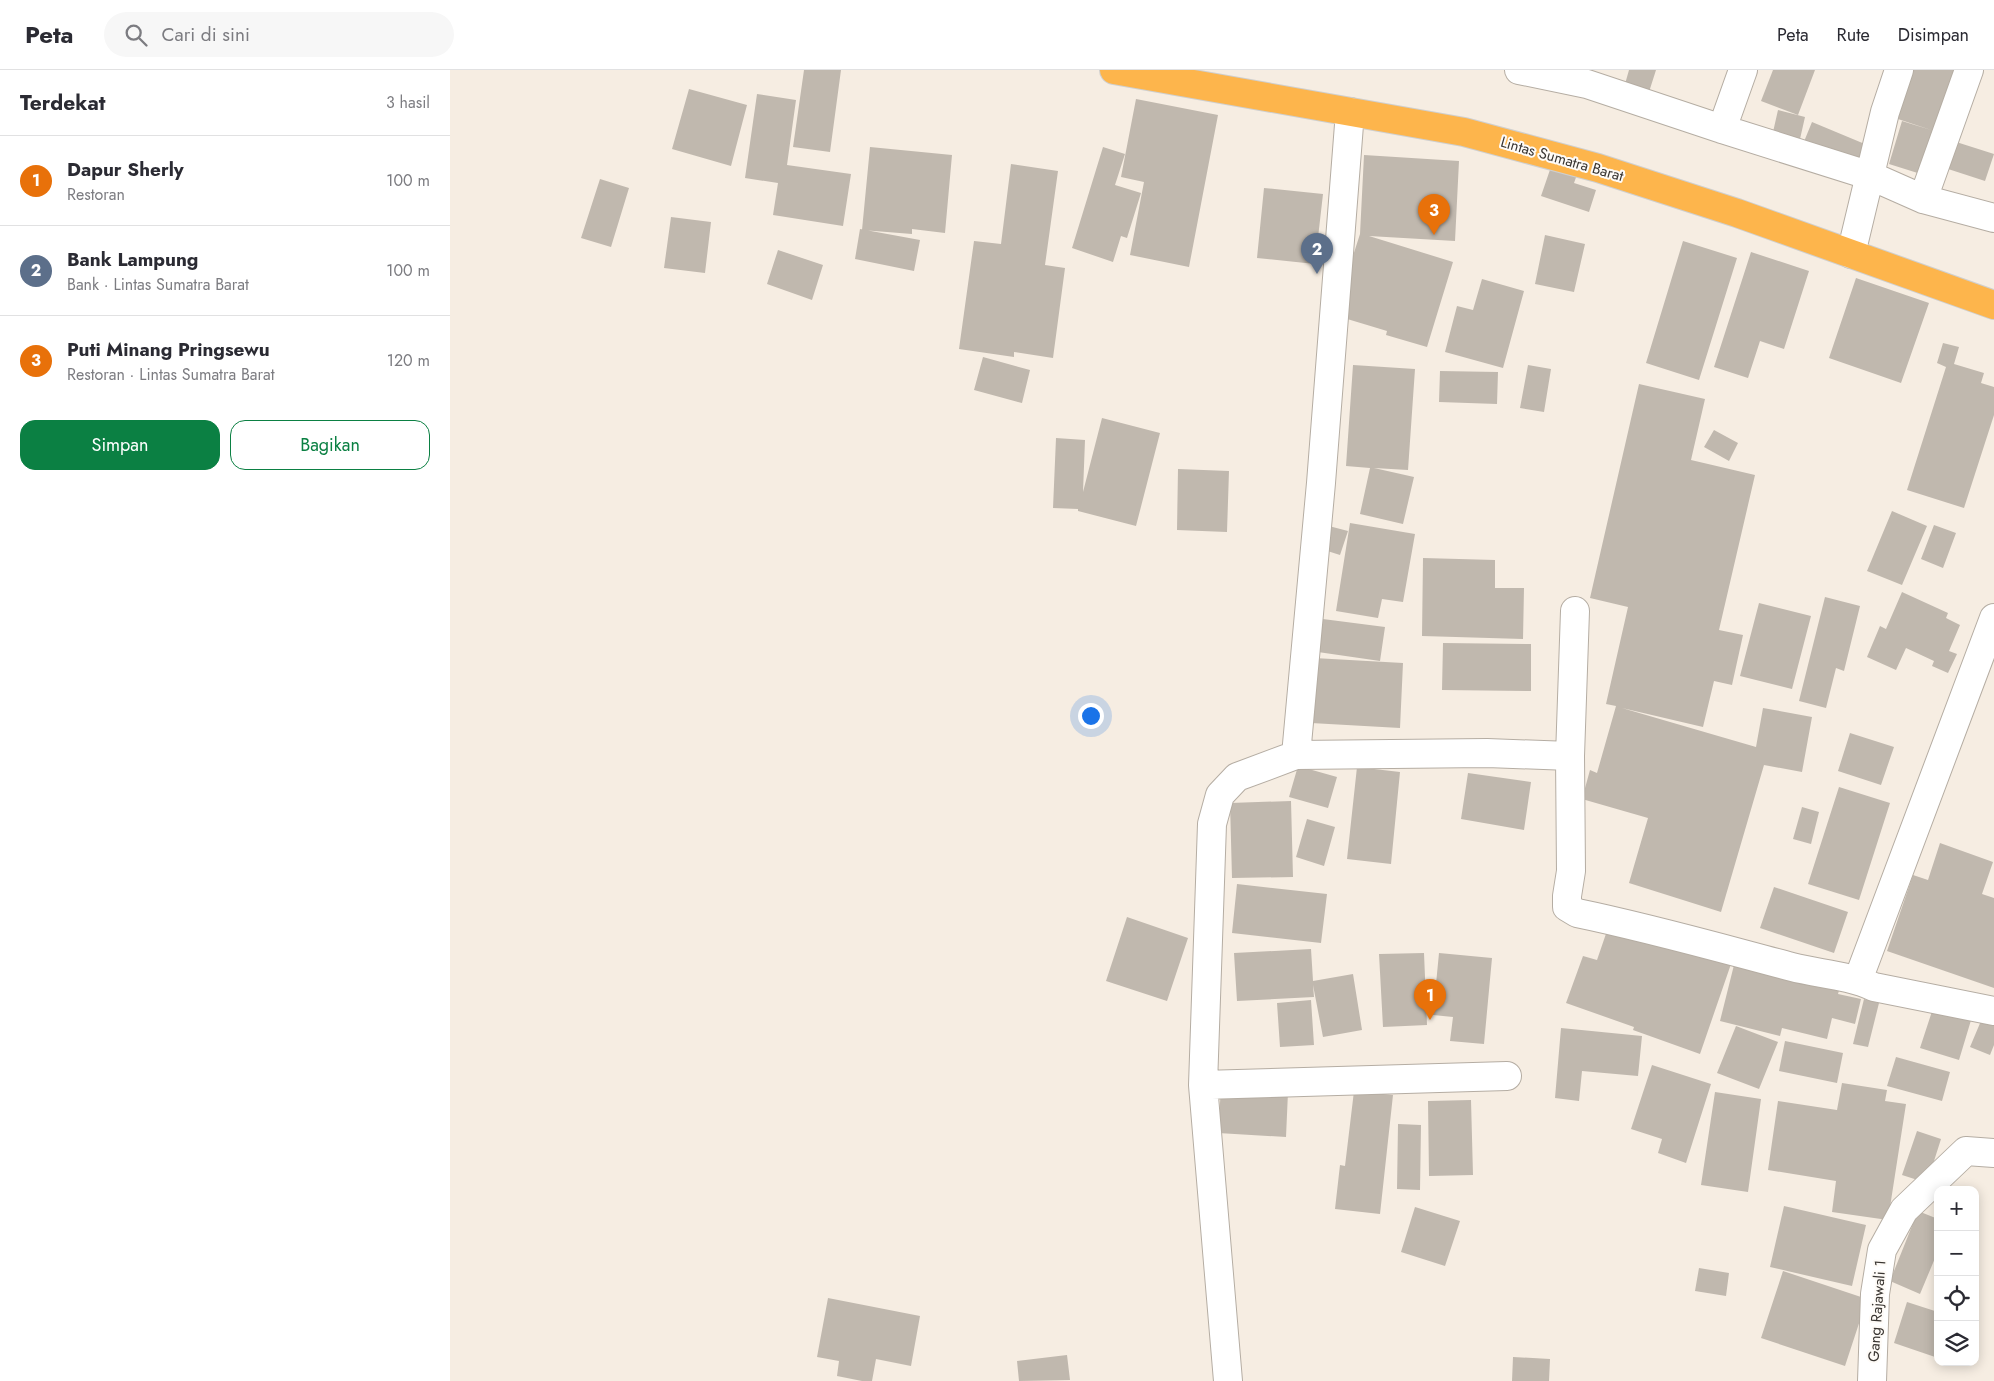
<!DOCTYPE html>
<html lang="id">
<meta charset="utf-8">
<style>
body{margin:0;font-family:Jost,sans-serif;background:#f7f7f7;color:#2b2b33}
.controls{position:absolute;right:15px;bottom:15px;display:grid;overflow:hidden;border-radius:10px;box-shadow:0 2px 12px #0003}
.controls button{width:45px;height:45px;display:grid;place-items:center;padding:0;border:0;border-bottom:1px solid #e1e1e2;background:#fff;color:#2b2b33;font:25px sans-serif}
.you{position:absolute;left:640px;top:645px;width:18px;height:18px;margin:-12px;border:4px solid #fff;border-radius:50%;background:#1a73e8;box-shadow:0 0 0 8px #1a73e833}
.badge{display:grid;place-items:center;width:32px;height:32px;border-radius:50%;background:#0b8043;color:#fff;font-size:16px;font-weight:700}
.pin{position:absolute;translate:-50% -41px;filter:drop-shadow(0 1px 2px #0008)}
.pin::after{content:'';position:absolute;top:26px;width:18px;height:15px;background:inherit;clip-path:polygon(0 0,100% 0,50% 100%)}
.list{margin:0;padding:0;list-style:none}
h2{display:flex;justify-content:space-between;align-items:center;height:65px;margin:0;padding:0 20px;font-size:21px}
h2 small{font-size:16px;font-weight:400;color:#7c7c81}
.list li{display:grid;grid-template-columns:32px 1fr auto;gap:15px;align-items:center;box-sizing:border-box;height:90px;padding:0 20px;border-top:1px solid #e1e1e2}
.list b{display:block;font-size:19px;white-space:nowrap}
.list p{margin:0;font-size:16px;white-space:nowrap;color:#7c7c81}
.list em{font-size:16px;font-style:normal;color:#7c7c81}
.actions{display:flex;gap:10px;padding:15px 20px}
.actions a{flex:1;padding:11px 0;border:1px solid #0b8043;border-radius:15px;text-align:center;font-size:18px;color:#0b8043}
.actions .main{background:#0b8043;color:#fff}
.icon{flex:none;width:28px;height:28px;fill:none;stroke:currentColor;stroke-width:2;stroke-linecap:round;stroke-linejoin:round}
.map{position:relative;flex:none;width:1544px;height:1311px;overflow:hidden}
header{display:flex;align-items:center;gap:30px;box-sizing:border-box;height:70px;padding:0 25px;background:#fff;border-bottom:1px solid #e1e1e2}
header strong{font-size:24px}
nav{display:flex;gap:28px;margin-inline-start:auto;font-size:18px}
.search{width:350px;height:45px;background:#f7f7f7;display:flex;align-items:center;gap:12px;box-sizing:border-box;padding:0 18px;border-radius:28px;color:#7c7c81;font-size:19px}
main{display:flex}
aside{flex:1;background:#fff}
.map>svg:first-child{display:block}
</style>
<header>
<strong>Peta</strong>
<div class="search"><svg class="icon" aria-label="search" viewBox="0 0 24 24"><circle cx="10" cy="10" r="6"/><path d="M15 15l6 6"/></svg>Cari di sini</div>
<nav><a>Peta</a><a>Rute</a><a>Disimpan</a></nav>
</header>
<main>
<aside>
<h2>Terdekat<small>3 hasil</small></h2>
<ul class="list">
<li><span class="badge" style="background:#e8710a">1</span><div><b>Dapur Sherly</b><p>Restoran</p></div><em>100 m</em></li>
<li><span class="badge" style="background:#5c6f8a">2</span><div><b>Bank Lampung</b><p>Bank · Lintas Sumatra Barat</p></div><em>100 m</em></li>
<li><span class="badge" style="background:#e8710a">3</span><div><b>Puti Minang Pringsewu</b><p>Restoran · Lintas Sumatra Barat</p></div><em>120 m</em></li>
</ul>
<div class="actions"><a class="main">Simpan</a><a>Bagikan</a></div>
</aside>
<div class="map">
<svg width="1544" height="1311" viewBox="0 0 1544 1311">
<rect width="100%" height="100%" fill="#f6ede2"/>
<path fill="#c0b8ae" d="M354,0h37l-11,82 -37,-5z
M1179,0h27l-7,22 -24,-8z
M1323,0h42l-17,45 -37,-14z
M1455,0h56l-37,105 -35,-11 13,-43 29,9 -42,-14z
M239,19l58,16 -16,61 -59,-17z
M307,24l39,6 -9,65 64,9 -8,52 -70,-11 5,-32 -33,-5z
M686,29l82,16 -29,152 -59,-12 14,-73 -23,-5z
M1328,40l27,7 -5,22 -27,-7z
M1362,52l60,25 -9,22 -60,-25z
M1500,70l44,14 -9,27 -43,-14z
M420,77l82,8 -7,78 -33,-4v5l-50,-4z
M653,77l22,7 -10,31 26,8 -14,45 -6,-2 -8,26 -41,-14z
M914,85l95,6 -4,80 -86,-5 84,26 -26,85 -41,-12 1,-4 -53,-16 26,-81z
M1103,91l26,8 -5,14 22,7 -7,22 -48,-16z
M561,94l47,7 -13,94 20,3 -12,90 -39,-6v5l-55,-8 15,-108 27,3z
M150,109l29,9 -18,59 -30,-9z
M814,118l59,6 -8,70 -58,-6z
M221,147l40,5 -6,51 -41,-5z
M410,159l60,11 -6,31 -59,-12z
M1095,165l40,9 -11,48 -39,-8z
M1233,171l54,17 -38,122 -53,-17z
M328,180l45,15 -11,35 -45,-16z
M1301,182l58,19 -25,78 -24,-8 -12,37 -34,-11z
M1406,208l73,25 -28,80 -72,-25z
M1032,209l42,12 -21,77 -58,-16 12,-46 16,4z
M1493,273l16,4 -5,17 30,9 -3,10 13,4v28l-30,93 -57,-18 39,-123 -9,-4z
M533,287l47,13 -8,33 -48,-13z
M903,295l62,4 -7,101 -34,-2 40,9 -11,47 -43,-10 10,-46 -24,-2z
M1078,295l23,4 -7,43 -24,-4z
M990,301l58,1 -1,32 -58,-2z
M1189,314l66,15 -14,61 64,15 -36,155 24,5 -11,50 -18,-4 -11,46 -81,-19 134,39 7,-39 49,9 -10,55 -38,-7 -43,147 -92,-29 19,-65 -66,-19 8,-29 7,3 19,-67 -10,-2 22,-97 -38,-9z
M652,348l58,15 -24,93 -58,-15v-2l-25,-1 3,-70 29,2 -2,52z
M1264,360l24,13 -9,18 -25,-14z
M728,399l51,2 -2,61 -50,-2z
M1442,441l35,15 -25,59 -35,-14z
M900,453l65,11 -12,68 -21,-3 -4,19 -42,-7z
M875,455l23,6 -8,24 -22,-7z
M1484,455l22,8 -13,35 -22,-9z
M973,488l72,2v28h29l-1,51 -101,-3z
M1452,522l46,21 -2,5 14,7 -11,26 8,3 -9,19 -16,-7 2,-5 -28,-13 -10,22 -29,-13 13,-31 6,3z
M1375,527l35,9 -16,65 -8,-3 -10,40 -27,-7z
M1309,533l52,13 -19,73 -52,-13z
M865,548l70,9 -5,34 -69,-10z
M993,573l88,1v47l-89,-1z
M864,588l89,5 -3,65 -89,-5z
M1400,663l44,14 -13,38 -43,-14z
M848,696l39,11 -9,31 -39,-11z
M907,697l43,5 -9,92 -44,-5z
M1018,703l63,9 -7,48 -63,-11z
M1389,717l51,16 -31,97 -51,-16z
M841,731l2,76 -61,1 -2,-75z
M1352,737l17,5 -8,32 -18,-5z
M857,749l28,8 -11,39 -28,-9z
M1490,773l53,19 -11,32 12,4v90l-107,-37 26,-76 15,5z
M787,814l90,10 -6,49 -89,-10z
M1324,817l74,25 -14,41 -74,-25z
M677,847l61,21 -21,63 -61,-20z
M1160,852l121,42 -31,90 -67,-24 1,-3 -68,-24 17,-47 14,4z
M861,879l2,32 40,-7 9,56 -39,7 -10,-52 1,12 -77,4 -3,-48z
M974,883l3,72 -44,2 -4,-73z
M989,883l53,5 -8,86 -34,-3 3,-24 -20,-2z
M1285,891l105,26 -2,7 23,5 -6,25 -23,-6 -5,21 -45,-11 -2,8 -60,-15z
M1487,926l38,11 -16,53 -39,-12z
M1414,929l15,4 -11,44 -15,-3z
M861,930l3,45 -34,2 -3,-44z
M1536,939l8,4v32l-4,10 -20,-8z
M1286,956l42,16 -19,47 -42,-16z
M1111,958l81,8 -4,40 -56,-5 -3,30 -24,-3z
M1335,971l58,12 -6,30 -58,-12z
M1446,987l54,15 -8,29 -55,-15z
M1202,995l59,19 -25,79 -28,-10 4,-14 -31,-10z
M1392,1013l45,7 -2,11 21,3 -18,116 -56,-8 4,-31 -68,-11 10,-69 59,9z
M771,1018l67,4 -2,45 -68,-4z
M904,1021l39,4 -13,119 -45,-5 5,-44 5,1z
M1265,1022l46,7 -13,93 -47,-7z
M1021,1030l2,75 -44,1 -1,-75z
M948,1054l23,1 -1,65 -23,-1z
M1467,1061l24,8 -14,44 -25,-8z
M1334,1136l82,19 -14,61 -82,-19z
M965,1137l45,14 -15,45 -44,-14z
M1468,1141l20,8v32l-18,43 -30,-13z
M1249,1198l30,5 -3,23 -31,-5z
M1333,1201l84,28 -22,67 -84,-28z
M378,1228l92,18 -9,50 -35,-7 -4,22h-10l-25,-5 2,-15 -22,-4z
M1457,1232l31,10v46l-44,-15z
M617,1285l3,25 -51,1 -2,-20z
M1063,1287l37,2 -1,22h-37z"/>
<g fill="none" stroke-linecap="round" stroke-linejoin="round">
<g stroke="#b5ada3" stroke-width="30">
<path id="minor" d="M1069,0l68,14 135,45 149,47 52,23 71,19
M1272,59l21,-59
M1473,129l46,-129
M1401,184l34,-142 14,-42
M1125,541l-5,145 1,115 -4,25v11l10,6c73,15 143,35 215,54 27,7 56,8 82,20l120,24
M846,685l25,-272 29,-371
M1408,910l136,-362
M753,1015l304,-9
M778,1311l-25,-296 9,-261 8,-29 17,-18 59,-22 191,-2 83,3
M1422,1311l3,-87 7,-44 22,-40 62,-59 28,2"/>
</g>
<g stroke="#cfcfce" stroke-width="30">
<path id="highway" d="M664,0l350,62 134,36 139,45 257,92"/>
</g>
<use href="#minor" stroke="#fff" stroke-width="28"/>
<use href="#highway" stroke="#fdb54c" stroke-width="28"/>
</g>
<g text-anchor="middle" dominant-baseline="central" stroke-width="4" stroke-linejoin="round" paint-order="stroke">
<g font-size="15" fill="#393531" stroke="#fefbf7">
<text transform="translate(1112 89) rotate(16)">Lintas Sumatra Barat</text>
<text transform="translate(1427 1241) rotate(-86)">Gang Rajawali 1</text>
</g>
</g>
</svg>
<div class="controls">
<button>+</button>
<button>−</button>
<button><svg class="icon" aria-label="locate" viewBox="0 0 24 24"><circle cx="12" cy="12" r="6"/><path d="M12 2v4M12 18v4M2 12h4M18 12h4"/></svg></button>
<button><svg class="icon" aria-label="layers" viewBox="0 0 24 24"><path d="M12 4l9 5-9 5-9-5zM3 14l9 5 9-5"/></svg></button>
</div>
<div class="you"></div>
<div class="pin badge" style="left:980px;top:950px;background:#e8710a">1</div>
<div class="pin badge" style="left:867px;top:204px;background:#5c6f8a">2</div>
<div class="pin badge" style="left:984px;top:165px;background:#e8710a">3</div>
</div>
</main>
